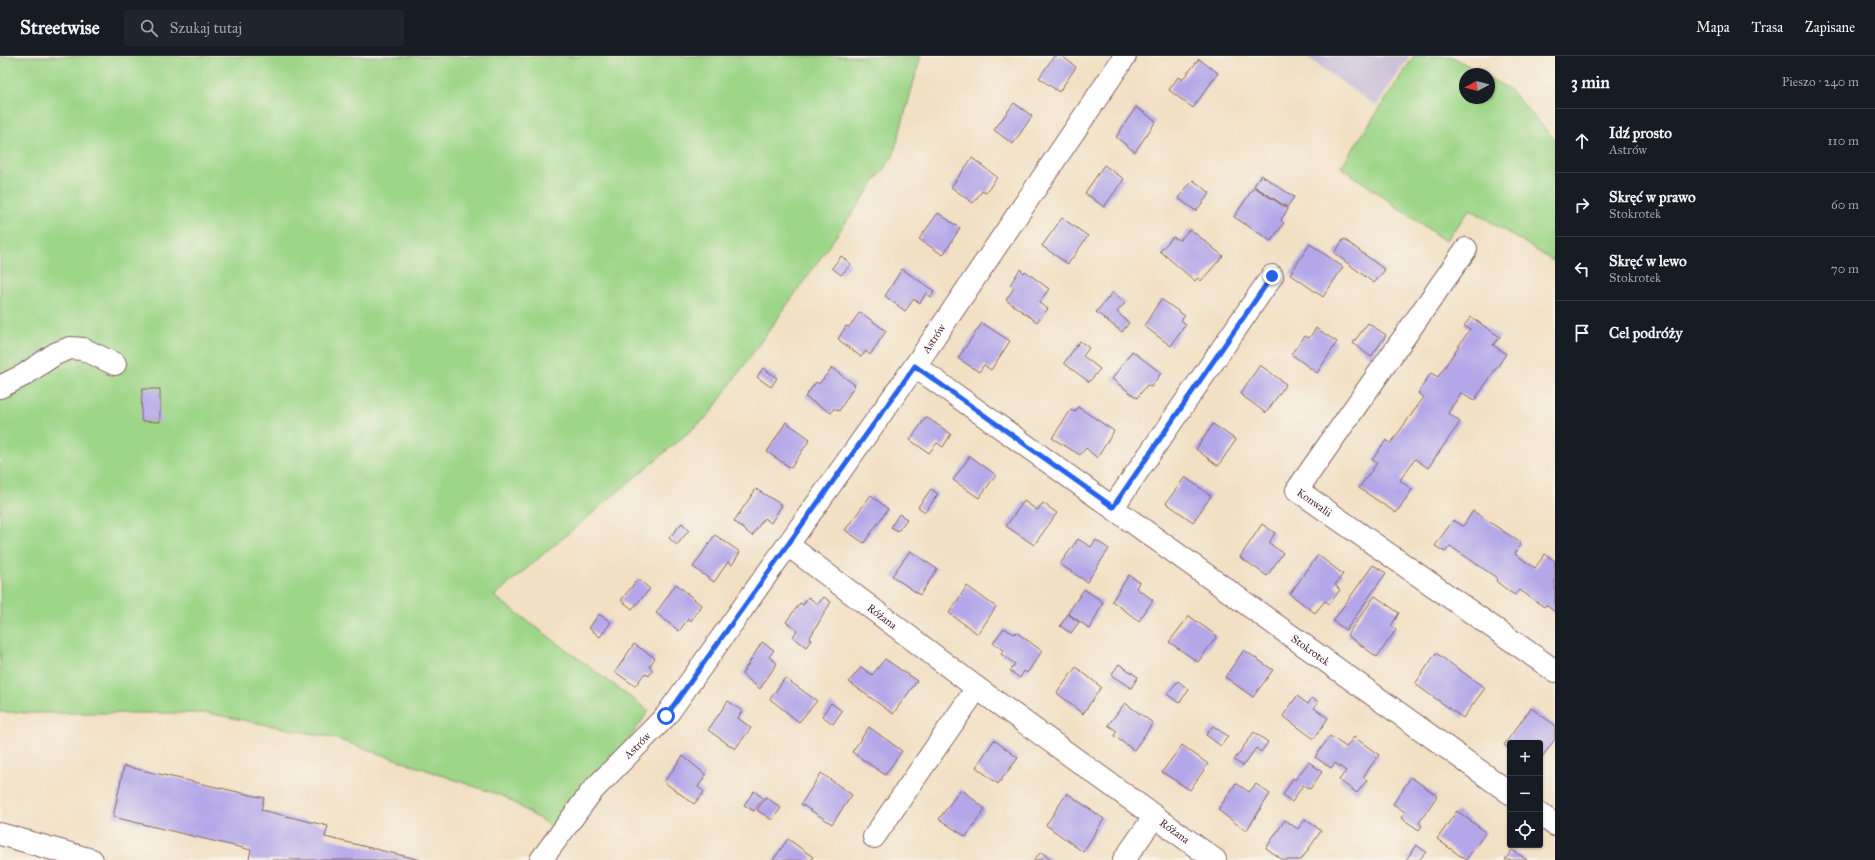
<!DOCTYPE html>
<html lang="pl">
<meta charset="utf-8">
<style>
body{margin:0;font-family:"IM FELL Great Primer",serif;background:#20242c;color:#f1f3f6}
.controls{position:absolute;right:12px;bottom:12px;display:grid;overflow:hidden;border-radius:4px;box-shadow:0 1px 3px #0004}
.controls button{width:36px;height:36px;display:grid;place-items:center;padding:0;border:0;border-bottom:1px solid #363941;background:#171b24;color:#f1f3f6;font:20px sans-serif}
.compass{position:absolute;left:1459px;top:12px;width:36px;height:36px;border-radius:50%;background:#171b24;box-shadow:0 1px 3px #0004;rotate:263deg}
.stop{position:absolute;width:12px;height:12px;margin:-9px;border:3px solid #2563eb;border-radius:50%;background:#fff}
.stop.end{background:#2563eb;border-color:#fff;box-shadow:0 1px 4px #0008}
.list{margin:0;padding:0;list-style:none}
h2{display:flex;justify-content:space-between;align-items:center;height:52px;margin:0;padding:0 16px;font-size:17px}
h2 small{font-size:13px;font-weight:400;color:#9ea1a6}
.list li{display:grid;grid-template-columns:26px 1fr auto;gap:12px;align-items:center;box-sizing:border-box;height:64px;padding:0 16px;border-top:1px solid #363941}
.list b{display:block;font-size:15px;white-space:nowrap}
.list p{margin:0;font-size:13px;white-space:nowrap;color:#9ea1a6}
.list em{font-size:13px;font-style:normal;color:#9ea1a6}
.icon{flex:none;width:22px;height:22px;fill:none;stroke:currentColor;stroke-width:2;stroke-linecap:round;stroke-linejoin:round}
.map{position:relative;flex:none;width:1555px;height:804px;overflow:hidden}
header{display:flex;align-items:center;gap:24px;box-sizing:border-box;height:56px;padding:0 20px;background:#171b24;border-bottom:1px solid #363941}
header strong{font-size:19px}
nav{display:flex;gap:22px;margin-inline-start:auto;font-size:14px}
.search{width:280px;height:36px;background:#20242c;display:flex;align-items:center;gap:10px;box-sizing:border-box;padding:0 14px;border-radius:4px;color:#9ea1a6;font-size:15px}
main{display:flex}
aside{flex:1;background:#171b24}
.map>svg:first-child{display:block}
</style>
<header>
<strong>Streetwise</strong>
<div class="search"><svg class="icon" aria-label="search" viewBox="0 0 24 24"><circle cx="10" cy="10" r="6"/><path d="M15 15l6 6"/></svg>Szukaj tutaj</div>
<nav><a>Mapa</a><a>Trasa</a><a>Zapisane</a></nav>
</header>
<main>
<div class="map">
<svg width="1555" height="804" viewBox="0 0 1555 804">
<rect width="100%" height="100%" fill="#f7f3e8"/>
<filter id="ink" filterUnits="userSpaceOnUse"><feTurbulence type="fractalNoise" baseFrequency=".025" numOctaves="2"/><feDisplacementMap in="SourceGraphic" scale="8" xChannelSelector="R" yChannelSelector="G"/><feConvolveMatrix kernelMatrix="1 2 1 2 8 2 1 2 1" color-interpolation-filters="sRGB"/></filter>
<filter id="wash" filterUnits="userSpaceOnUse"><feTurbulence type="fractalNoise" baseFrequency=".012" numOctaves="4" result="noise"/><feDisplacementMap in="SourceGraphic" scale="16" xChannelSelector="R" yChannelSelector="G"/><feGaussianBlur stdDeviation="0.9" result="paint"/><feColorMatrix in="noise" values="0 0 0 0 0 0 0 0 0 0 0 0 0 0 0 0 0 1.4 0 .05"/><feComposite in="paint" operator="in"/></filter>
<g filter="url(#wash)">
<rect width="100%" height="100%" fill="#f2e0c4"/>
<path fill="#c9bfd7" d="M1305,0h105l-34,50z"/>
<path fill="#9ed688" stroke="#747a5a" d="M0,0h921l-28,100 -185,260 -214,180 155,115 -88,122 -56,-36 -171,-59 -127,-25h-172l-35,-1z
M1414,0h37l32,18h-18v24h24v-20l20,11 46,51v122l-85,-53 -25,32 -104,-74z"/>
<g id="blocks">
<path fill="#b4a7e9" d="M1054,0h8l14,11 -17,25 -20,-14z
M1199,3l19,14 -25,35 -24,-18 9,-13 4,3z
M1014,47l18,13 -19,28 -19,-14z
M1136,51l20,14 -21,31 -19,-15z
M972,102l25,19 -11,16 -4,-2 -9,12 -22,-16z
M1104,109l20,14 -20,28 -19,-14z
M1261,119l33,22 -7,10 -33,-21z
M1193,124l17,13 -14,18 -18,-13z
M1254,131l34,22 -7,11 3,3 -13,18 -37,-24z
M938,157l22,15 -17,27 -24,-16z
M1062,162l26,18 -20,28 -26,-18z
M1190,173l33,27 -22,25 -3,-3 -3,3 -35,-30 13,-14 7,3z
M1344,183l41,31 -11,13 -40,-30z
M1310,188l33,23 -20,30 -33,-23z
M841,200l10,8 -10,11 -9,-7z
M902,213l32,22 -3,6 -5,-4 -6,10 -6,-4 -9,12 -20,-15z
M1020,213l4,4 1,-2 24,18 -10,14 9,6 -11,13 -31,-22 8,-12 -4,-3z
M1113,236l12,11 -8,9 12,11 -7,9 -26,-20z
M1161,243l24,17 -4,4 5,4 -15,22 -27,-20z
M860,256l26,19 -16,24 -4,-4 -5,6 -23,-18 8,-13 3,1z
M1471,261l29,20 -7,8 13,9 -32,47 -13,-8 -13,20 12,9 -32,46 -13,-9 -15,21 12,10 -16,23 -37,-25 18,-25 -5,-3 14,-20 5,3 33,-46 -6,-4 13,-20 7,4 32,-48 -6,-3z
M982,267l28,18 -19,29 -7,-5 -5,7 -21,-14z
M1368,267l18,12 -15,22 -18,-14z
M1316,272l21,14 -20,31 -26,-19 14,-18 4,2z
M1080,285l9,7 -6,8 17,13 -11,13 -25,-19z
M1132,295l29,22 -10,14 -4,-2 -10,13 -25,-19z
M1260,309l26,19 -20,29 -26,-19z
M763,312l14,10 -6,9 -14,-10z
M832,312l23,17 -16,26 -5,-3 -3,5 -26,-16 11,-15 3,2z
M142,333h18v33l-19,-1z
M1078,351l36,24 -17,27 -11,-10 -6,7 -28,-17 19,-28 4,2z
M926,361l25,17 -8,13 -6,-4 -8,10 -19,-13z
M786,366l24,17 -19,29 -24,-16z
M1213,368l23,16 -18,26 -22,-17z
M970,400l26,19 -17,23 -26,-18z
M1185,421l26,19 -18,26 -27,-19z
M756,433l26,16 -11,18 -7,-5 -12,18 -18,-15z
M931,433l7,5 -13,18 -7,-5z
M871,439l17,14 -24,34 -19,-13z
M1024,445l13,9 6,-7 14,10 -23,32 -28,-19z
M1473,455l48,32 -6,11 20,14 10,-14 10,7v51l-9,-7 -2,2 -24,-17 -5,5 -5,-3 -14,-11 1,-3 -47,-32 -5,6 -10,-6 18,-26 10,6z
M899,458l8,5 -9,12 -7,-4z
M682,467l7,7 -12,15 -8,-7z
M1262,468l13,9 -6,10 14,10 -16,23 -27,-19z
M715,479l25,17 -8,13 -4,-3 -14,20 -21,-15z
M1078,483l13,8 5,-7 13,9 -22,33 -27,-18z
M910,495l27,18 -17,26 -28,-19z
M1318,499l25,19 -8,11 5,5 -11,14 -4,-3 -10,12 -25,-19z
M1373,509l13,8 -40,57 -13,-9z
M1129,519l10,7 -3,6 17,12 -14,21 -27,-20z
M638,523l12,10 -18,20 -11,-9z
M676,528l25,21 -10,16 -3,-2 -9,12 -23,-18z
M967,530l29,21 -18,27 -29,-21z
M1084,533l19,13 -13,27 -22,-16z
M1375,540l24,17 -8,13 5,4 -19,27 -30,-22z
M808,541l10,7 6,-7 7,5 -22,37 2,1 -5,7 -13,-10 4,-7 -11,-8 14,-19 3,2z
M599,558l12,8 -11,15 -11,-9z
M1068,558l11,8 -8,11 -11,-7z
M1189,560l28,20 -19,26 -29,-20z
M1004,572l10,6 2,-2 26,19 -15,22 -3,-2 -4,7 -10,-7 5,-7 -14,-10 3,-4 -11,-7z
M762,586l12,8 -5,7 8,6 -17,26 -18,-15z
M634,588l21,14 -6,9 4,3 -4,6 -4,-3 -10,13 -20,-14z
M1244,594l29,20 -20,27 -28,-20z
M1436,597l49,35 -22,30 -48,-34z
M885,603l32,22 -24,33 -44,-32 12,-15 11,8z
M1119,608l19,13 -7,11 -20,-13z
M1076,611l25,20 -18,27 -26,-21z
M785,622l32,23 -18,21 -29,-23z
M1178,625l11,9 -10,13 -12,-9z
M1297,640l11,8 4,-6 6,4 -4,6 14,10 -14,21 -31,-23z
M728,645l14,10 -4,7 13,10 -16,21 -27,-19z
M831,647l11,8 -9,13 -11,-8z
M1125,647l28,20 -19,27 -20,-14 3,-5 -9,-6z
M1531,652l24,17v14l-15,21v-17h-30v6l-6,-4z
M1213,670l15,10 -7,10 -15,-11z
M869,671l33,24 -17,24 -33,-23z
M1254,676l14,10 -7,10 -5,-4 -13,18 -9,-6z
M1330,680l16,11 8,-10 25,18 -16,22 4,3 -10,13 -18,-13 7,-9 -11,-8 -4,5 -16,-11z
M994,684l24,18 -20,26 -22,-17z
M1182,689l26,19 -18,26 -28,-18z
M683,700l23,19 -8,12 6,5 -10,12 -30,-22z
M1309,706l13,10 -12,17 -7,-4 -11,17 -9,-7 10,-17 2,2z
M124,710l140,32 -3,12 67,16 -3,11 96,23h-169l-3,-1 2,-9 -138,-33z
M821,717l31,22 -20,29 -31,-20z
M1411,721l26,19 -18,27 3,3 -3,4 -18,-12 4,-6 -12,-8z
M1236,727l13,9 7,-8 14,10 -24,37 -28,-21z
M961,733l24,20 -19,28 -27,-18z
M754,735l9,7 -9,13 -10,-6z
M1067,737l37,26 -21,33 -37,-27z
M766,741l15,11 -9,12 -15,-10z
M1457,755l29,21 -20,28 -29,-21z
M1305,763l16,12 -20,29h-18l-17,-12 19,-28 13,9z
M788,783l25,18 -2,3h-38z
M1416,789l10,7 -7,8h-13z
M1512,794l15,10h-22z
M1041,796l11,8h-18z"/>
</g>
</g>
<g filter="url(#ink)">
<use href="#blocks" fill-opacity="0" stroke="#856361" stroke-width="1"/>
<g fill="none" stroke-linecap="round" stroke-linejoin="round">
<g stroke="#856361" stroke-width="24">
<g id="minor">
<path id="s1" d="M1466,193l-169,241 258,181"/>
<path id="s2" d="M915,310l595,427"/>
<path d="M0,331l24,-12 31,-21 15,-6 13,1 32,15"/>
<path d="M1113,451l159,-231"/>
<path id="s3" d="M788,489l189,143 238,172"/>
<path d="M1540,758l15,11"/>
<path d="M0,778l92,26"/>
<path d="M874,781l103,-149"/>
<path id="s4" d="M541,804l51,-69 74,-75 249,-350 210,-310"/>
<path d="M1124,804l30,-43"/>
</g>
</g>
<use href="#minor" stroke="#fff" stroke-width="22"/>
</g>
</g>
<g fill="none" stroke-linecap="round" stroke-linejoin="round" filter="url(#ink)">
<path stroke="#2563eb" stroke-width="5" d="M666,660l249,-350 198,141 159,-231"/>
</g>
<g text-anchor="middle" dominant-baseline="central" stroke-width="3.5" stroke-linejoin="round" paint-order="stroke">
<g font-size="11" fill="#4a1f2b" stroke="#f7f3e8">
<text stroke="none"><textPath href="#s4" startOffset="654">Astrów</textPath></text>
<text stroke="none"><textPath href="#s1" startOffset="316">Konwalii</textPath></text>
<text stroke="none"><textPath href="#s3" startOffset="118">Różana</textPath></text>
<text stroke="none"><textPath href="#s2" startOffset="487">Stokrotek</textPath></text>
<text stroke="none"><textPath href="#s4" startOffset="150">Astrów</textPath></text>
<text stroke="none"><textPath href="#s3" startOffset="481">Różana</textPath></text>
</g>
</g>
</svg>
<div class="controls">
<button>+</button>
<button>−</button>
<button><svg class="icon" aria-label="locate" viewBox="0 0 24 24"><circle cx="12" cy="12" r="6"/><path d="M12 2v4M12 18v4M2 12h4M18 12h4"/></svg></button>
</div>
<svg class="compass" viewBox="-18 -18 36 36"><path d="M0-13l5 13h-10z" fill="#e53935"/><path d="M0 13l5-13h-10z" fill="#9ea1a6"/></svg>
<div class="stop" style="left:666px;top:660px"></div>
<div class="stop end" style="left:1272px;top:220px"></div>
</div>
<aside>
<h2>3 min<small>Pieszo · 240 m</small></h2>
<ul class="list">
<li><svg class="icon" aria-label="ahead" viewBox="0 0 24 24"><path d="M12 20V5M6 11l6-6 6 6"/></svg><div><b>Idź prosto</b><p>Astrów</p></div><em>110 m</em></li>
<li><svg class="icon" aria-label="right" viewBox="0 0 24 24"><path d="M7 20v-9h11M14 6l5 5-5 5"/></svg><div><b>Skręć w prawo</b><p>Stokrotek</p></div><em>60 m</em></li>
<li><svg class="icon" aria-label="left" viewBox="0 0 24 24"><path d="M17 20v-9H6M10 6l-5 5 5 5"/></svg><div><b>Skręć w lewo</b><p>Stokrotek</p></div><em>70 m</em></li>
<li><svg class="icon" aria-label="arrive" viewBox="0 0 24 24"><path d="M6 21V4h12l-3 4 3 4H6"/></svg><div><b>Cel podróży</b></div></li>
</ul>
</aside>
</main>
